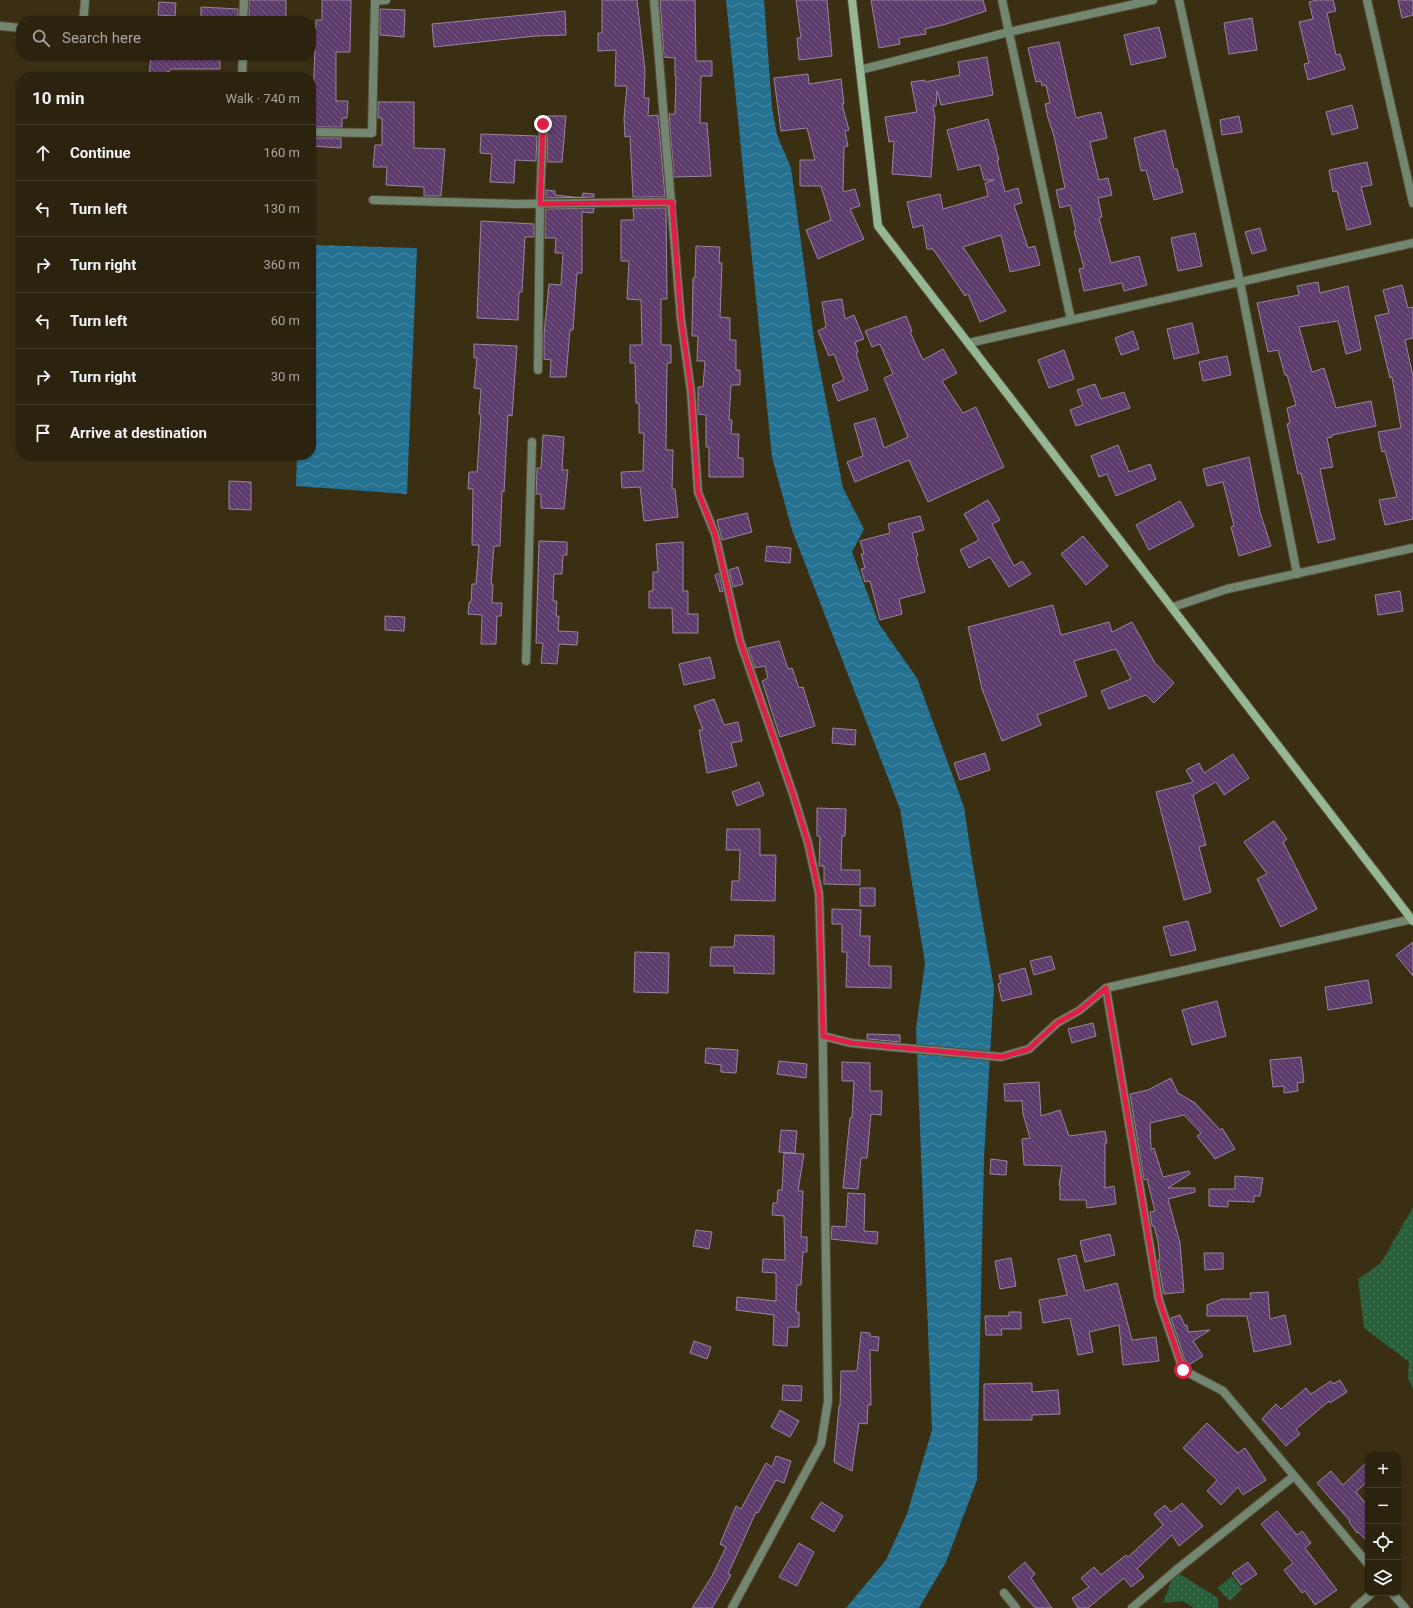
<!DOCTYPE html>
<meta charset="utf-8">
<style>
body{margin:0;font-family:Roboto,sans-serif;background:#382f1c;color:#f1f3f6}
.controls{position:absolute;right:12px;bottom:12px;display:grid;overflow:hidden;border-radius:8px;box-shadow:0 1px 3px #0004}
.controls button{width:36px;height:36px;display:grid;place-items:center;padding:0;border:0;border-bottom:1px solid #48402e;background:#2c230e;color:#f1f3f6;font:20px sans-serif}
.stop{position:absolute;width:12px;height:12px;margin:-9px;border:3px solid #e11d48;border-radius:50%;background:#fff}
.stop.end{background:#e11d48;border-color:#fff;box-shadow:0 1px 4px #0008}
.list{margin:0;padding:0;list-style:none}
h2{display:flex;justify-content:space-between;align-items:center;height:52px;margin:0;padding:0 16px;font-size:17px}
h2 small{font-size:13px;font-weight:400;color:#a6a49e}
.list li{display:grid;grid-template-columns:26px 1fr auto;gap:12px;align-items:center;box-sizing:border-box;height:56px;padding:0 16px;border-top:1px solid #48402e}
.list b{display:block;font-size:15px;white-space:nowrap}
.list em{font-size:13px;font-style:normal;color:#a6a49e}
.icon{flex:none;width:22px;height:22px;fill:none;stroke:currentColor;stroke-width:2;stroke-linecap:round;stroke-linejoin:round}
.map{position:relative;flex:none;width:1413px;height:1608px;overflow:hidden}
.search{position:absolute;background:#2c230e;box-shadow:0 1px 3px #0004;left:16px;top:16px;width:300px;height:44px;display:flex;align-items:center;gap:10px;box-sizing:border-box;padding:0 14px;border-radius:16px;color:#a6a49e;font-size:15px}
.panel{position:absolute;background:#2c230e;box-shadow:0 1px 3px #0004;left:16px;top:72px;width:300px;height:388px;border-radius:16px}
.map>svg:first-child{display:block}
</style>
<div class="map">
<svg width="1413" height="1608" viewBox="0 0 1413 1608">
<defs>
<pattern id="grass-dots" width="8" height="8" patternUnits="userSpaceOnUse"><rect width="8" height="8" fill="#295f3a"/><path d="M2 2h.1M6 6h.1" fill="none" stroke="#487656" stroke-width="1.8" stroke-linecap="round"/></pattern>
<pattern id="water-waves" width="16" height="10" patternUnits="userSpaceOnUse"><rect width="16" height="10" fill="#247192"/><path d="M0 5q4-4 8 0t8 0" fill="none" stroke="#4f8ca5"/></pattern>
<pattern id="building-back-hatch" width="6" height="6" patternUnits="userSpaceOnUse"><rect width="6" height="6" fill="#5e3b6d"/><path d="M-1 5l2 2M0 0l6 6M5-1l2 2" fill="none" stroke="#755781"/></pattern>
</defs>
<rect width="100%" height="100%" fill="#3a2f13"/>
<path fill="url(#grass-dots)" d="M1413,1207v182l-5,-11 1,-16 -45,-34 -6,-49 23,-16z
M1175,1571l43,27v10h-24l-11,-7 -20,2z
M1232,1576l10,13 -12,12 -13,-13z"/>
<path fill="url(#water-waves)" d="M726,0h38l8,108 5,27 14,33 23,171 29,149 21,41 -12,23 27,72 38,54 47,129 7,47 23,134 -10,169 -7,323 -31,82 -27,46h-73l40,-48 21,-46 25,-84 -16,-401 9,-66 -25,-154 -108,-279 -20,-73z
M311,245l106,3 -10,246 -111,-8 1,-31h14z"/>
<path fill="url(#building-back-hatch)" stroke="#9885a0" d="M249,0h37v19l-37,2z
M322,0h29l-1,52h-14v49h12l-1,17h-5v9h-30l4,-107h6z
M602,0h35l8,71 -1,27h5l-1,18 10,-1 7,82h-32l-3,-61 -5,1 -1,-19 3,-32h-12l1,-36 -18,1v-18h4z
M660,0h35l1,61h16v15h-11l-1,47h7l4,53 -37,1 -5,-63h6l1,-38h-1v-18l-11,-1z
M796,0h31l5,56 -33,4 -2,-22h4z
M871,0h112l3,11 -43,14 -18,4 1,5 -27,4 1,6 -21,4z
M1317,0h16l3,11 -9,2 9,42 4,-1 5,15 -37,11 -4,-16 5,-1 -10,-41 14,-3 -4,-17z
M1398,0h15v15l-11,3z
M159,2l17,1 -1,13 -17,-1z
M201,7l37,2v12h-37z
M380,9l25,1 -1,27 -24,-2z
M565,11l1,24 -31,1 -101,11 -2,-23z
M1252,18l5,32 -28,4 -5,-31z
M1159,27l7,30 -35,8 -7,-30z
M1059,42l17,76 25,-6 6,26 -17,4 9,38 9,-2 4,17 -14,3 4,19 -3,1 12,45 28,-7 8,29 -23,6 -2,-8 -38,8 -5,-22 5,-1 -10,-37h2l-6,-26 -10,3 -4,-18 9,-2 -11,-52 -6,-18 -3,-14 5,-1 -4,-18 -4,1 -1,-5 -5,1 -8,-34z
M151,55h69v14h-50l-1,3h-4l-1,5h-15z
M987,57l6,38 -52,10 -4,-14 -1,15h-3l2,12 -4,59 -39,-3 2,-33 -5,1 -4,-25 32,-5 -6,-30 14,-2v2l35,-7 -2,-13z
M808,74l1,10 32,-5 3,25h-2l7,26 -4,1 3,15 -4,1 -1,45 12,-3 5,17 -10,3 14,30 -46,20 -12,-29 25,-10 -10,-34h-21v-26h15l-8,-32 -26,3 -7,-53z
M378,102h36v46l31,1 -4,47h-17v-9l-38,-2 1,-18h-14l2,-22h7v-27h-4z
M1352,105l6,23 -26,7 -6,-23z
M539,116h27l-4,46h-15l1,-38 -2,-5 -7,1z
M1239,116l3,16 -20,3 -2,-15z
M988,119l11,41h-2l8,32 13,-4 4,15 -8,2 14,43 7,-2 5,19 -30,7 -9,-37 -38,12 43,64 -26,11 -12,-28 -3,2 -32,-47h-6l-4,-24 -10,3 -6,-26 33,-8 3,15 45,-13 -3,-13 9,-3h-10l-4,-15 -22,5 -11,-40z
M1165,130l9,39h3l6,23 -29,8 -8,-30 -5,1 -7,-33z
M481,134l56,2 -1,25 -21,-1 -1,23 -24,-1 2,-28 -12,-1z
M311,138h30v10l-30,-2z
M1367,162l5,23 -11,2 10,37 -24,6 -10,-39 -4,1 -4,-22z
M546,190l9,1v4l27,3 1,-5 11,1v3l-48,1z
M594,208l-1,5 -11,-1v61h-5l-4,57h-3l-4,47h-16l1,-17 -7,-1v-25l5,-50 12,1 2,-32h-8l1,-15h-11v-29z
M633,208h33l1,91h-6v46h10v18h-4l-1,87h7l-1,39h3l3,28 -34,4 -4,-34 -18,1 -1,-16 22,-1 1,-38h-5v-30h-3l-1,-40h-5v-18h12l-1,-45 -14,-1 2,-38h-8v-41h13z
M481,221l53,3v13h-9l-3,55h-3l-1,28 -41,-2z
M1260,228l6,22 -14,4 -7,-22z
M1195,233l7,33 -24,5 -7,-33z
M696,246l24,1 -1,16h3l-2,54 10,1v22h6v30h4v15h-9l-2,35h3l-1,14h8l-1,24h5v19h-34v-30h-3v-32l-8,-1v-27h5l2,-26h-8l1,-25h-6l1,-58h2z
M1318,282l2,11 28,-7 13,64 -15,4 -8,-33 -39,6 13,45 12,-4 12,40 35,-7 5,25 -44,9v2l-5,1 6,29 -13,2 15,70 -17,4 -17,-70 -3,1 -11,-50 3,-1 -3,-15 9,-3 -9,-30h-2l-7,-25 -10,2 -11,-49 42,-8 -2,-9z
M1402,285l6,23 5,-1v31l-8,2 8,36v143l-28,6 -6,-25 18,-3 -12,-46 -3,1 -4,-20 23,-4 -9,-51 -2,1 -15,-62 14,-3 -6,-23z
M842,299l3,20 9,-4 10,24 -9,3 3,10 -2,1 12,37 -30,11 -6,-16 12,-5 -10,-26 -5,2 -11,-25 8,-4 -4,-25z
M906,316l6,15 -2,1 13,28 20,-11 14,24 -15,8 21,32 13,-6 28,60 -76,35 -19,-42 -54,22 -8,-20 16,-6 -9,-32 21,-6 9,30 24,-11 -24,-59 9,-4 -13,-30 -8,3 -7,-16z
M1192,323l7,30 -25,6 -7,-30z
M1133,331l6,18 -18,6 -6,-17z
M474,344l43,2 -5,70 -4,-1 -4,77 -2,-1 -2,55h-6l-3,38h2l-1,19h10l-1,13h-4l-1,28h-15l1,-29 -14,-1 1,-12h2l1,-18h4l3,-39h-7l1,-56h-5l1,-17h8l4,-58h-2l2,-25 -7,-1 3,-30h-3z
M1064,350l10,29 -25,9 -11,-28z
M1227,356l4,19 -28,6 -4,-19z
M1095,384l6,15 23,-7 6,16 -54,18 -6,-16 13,-5 -6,-15z
M543,435l21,2 -2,33h6l-4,39 -23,-1v-14h-5l1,-26h4z
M1118,445l11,27 21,-8 6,15 -40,17 -9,-22 -8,3 -8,-21z
M1249,457l11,55 11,34 -32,10 -8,-29 3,-1 -11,-44 -16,4 -4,-17z
M229,481l22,1v28l-22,-1z
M988,500l12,20 -8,4 22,42 8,-5 9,13 -22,13 -19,-30 -21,11 -9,-18 19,-10 -15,-26z
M1180,501l14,25 -45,24 -13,-25z
M747,513l5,19 -30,8 -5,-20z
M920,516l4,14 -12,3 6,23 -2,1 9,35 -26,7 3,15 -22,6 -10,-39 -5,1 -4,-13 4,-1 -4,-14h3l-4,-13 30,-8 -2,-9z
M1083,536l25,30 -22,19 -25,-31z
M539,541l28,1v13h-4l-1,19h-8l-1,27h4l-1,15h3l-1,15 20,1 -1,13 -18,-1 -2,20 -16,-1 2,-20h-7z
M683,542v49h5v23h10v19h-25l-1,-25h-23v-17h4v-19h5l-2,-28z
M767,546l24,2 -1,15 -25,-2z
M738,567l5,17 -10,3 -4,-17z
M719,573l4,18 -3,1 -5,-17z
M1400,591l3,20 -25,4 -3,-20z
M1053,605l8,30 48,-13 3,10 20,-10 23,41 19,20 -20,20 -8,-8 -37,14 -8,-18 30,-12 -15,-30 -42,12 13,35 -50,19 4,10 -39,16 -20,-52 -14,-62z
M385,616l20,1 -1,14 -19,-1z
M779,641l9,28 4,-1 7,20 4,-1 12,39 -35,11 -18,-56 6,-3 -3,-12 -10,2 -7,-20z
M710,657l5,21 -31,7 -5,-21z
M714,699l10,26 14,-3 4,19 -11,2 6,23 -30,7 -8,-43h4l-9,-24z
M833,728l23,2 -1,15 -23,-2z
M985,753l5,17 -30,10 -6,-17z
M1233,754l16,24 -25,17 -8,-13 -23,13 13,50 -7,2 12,45 -27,8 -28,-108 37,-10 -7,-12 13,-7 5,10z
M759,782l5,13 -27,11 -5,-14z
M817,808l29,1 -1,27h-3l-1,34h19v15l-36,-1v-18h-5l1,-30h-3z
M1274,821l13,18 -4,3 34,67 -36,18 -24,-48 10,-5 -23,-32z
M727,829h33v26h16l-1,46 -44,-1 1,-19h7l1,-31h-14z
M860,888h15v18h-15z
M832,909l29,1 -1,26h10l-1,30h22v22l-45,-1 1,-35h-5v-28h-10z
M1188,921l8,29 -25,6 -8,-29z
M735,935l39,1v38l-40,-1v-7h-24l1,-19h23z
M1413,942v34l-17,-21z
M635,952l34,1 -1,40 -34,-1z
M1051,956l4,13 -21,6 -4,-14z
M1025,968l7,26 -30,7 -4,-17 3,-1 -2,-8z
M1368,980l4,23 -44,7 -3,-23z
M1217,1001l9,35 -34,9 -10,-35z
M1093,1023l3,13 -24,7 -4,-14z
M867,1034l33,1v7l-33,-3z
M706,1048l32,2 -2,23 -15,-1v-7l-16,-2z
M1301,1057l3,25 -7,1 1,8 -14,2v-7l-11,1 -3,-27z
M779,1061l28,3 -1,14 -29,-4z
M842,1062l28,1v28h12l-1,24 -10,-1 -4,44h-6l-3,31 -15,-1 7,-70h2l2,-37h-12z
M1171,1078l7,15 17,10 25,27 2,-2 13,21 -20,10 -18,-23 4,-3 -17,-18 -34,8 1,26 3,-1 9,29 26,-6 1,3 -22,14h27v4l-27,7 12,44 4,49 -20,2 -6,-34h2l-2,-18 -4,-16h-2l-2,-14 5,-1 -8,-32 -3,1 -14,-86 18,-4z
M1039,1082l2,34 19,-6 9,26 36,-5 2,12h-2v45l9,-2 2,18 -29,4 -1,-8h-26v-15h-1l3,-19 -38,-1 -2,-26 8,-1 -7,-24 -1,-13h-17l-1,-17z
M781,1130l16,1 -2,22 -16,-1z
M784,1153l20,1 -6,37h5l-2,46h6v15h-4l-2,33h-4l-1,27h3v15h-11l-1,19 -14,-1 1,-30 -38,-5 1,-13 39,4v-28l-14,-1 1,-13 22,1 -1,-44 -12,-1 1,-12h4l1,-13h4z
M991,1159l16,2 -1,14 -16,-1z
M1235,1176l28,2 -3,18h-6v6l-26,-1v6l-19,-1v-17h26z
M848,1193l17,1 -1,37 14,1 -1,12 -46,-5 1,-13 14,1z
M696,1230l16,2 -3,17 -16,-3z
M1110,1234l5,21 -30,7 -5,-21z
M1204,1253h19v16l-18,1z
M1076,1255l9,36 32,-8 15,57 24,-3 3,24 -36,4 -4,-40 -30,7 4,20 -15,3 -8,-37 -27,5 -4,-23 28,-5 -9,-36z
M1011,1258l5,28 -16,3 -5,-28z
M1268,1292l2,27 15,-4 6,29 -37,8 -7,-36h-40v-11l15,-6h29l-1,-6z
M1009,1312h12v17h-20l1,6h-16l-1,-19h24z
M1180,1315l5,11 2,-1 1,7 22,-2 -17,11 10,15 -16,10 -16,-48z
M861,1332l9,1v3l9,1 -1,14 -8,-1 1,55h-3l-1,19 -8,-1 -7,48 -18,-9 1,-11 4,-45h1l1,-35h16z
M694,1341l17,6 -4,12 -17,-6z
M1340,1380l7,12 -17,11 -1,-2 -33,28 4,5 -14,12 -24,-27 14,-15 5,5 25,-21 5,6 20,-13 2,3z
M1032,1383v9l26,-2 2,24 -28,1v5h-48v-36z
M783,1385l19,1 -1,15 -19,-1z
M780,1410l19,11 -9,16 -19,-10z
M1207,1423l31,30 7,-5 21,32 -23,15 -5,-8 -17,18 -14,-14 10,-11 -34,-32z
M776,1456l15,5 -7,22 -8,-3 -18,33 -2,-1 -28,62 3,1 -19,33h-20l20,-32 14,-29 -6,-3 16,-38 5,3 25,-46 6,4z
M1368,1461v20l-12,11 12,14v36l-10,-10 -1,1 -8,-11 1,-1 -33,-38 14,-12 12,14z
M821,1502l22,14 -9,16 -23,-14z
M1182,1503l21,23 -24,20 -7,-11 -35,34 7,8 -13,10 -7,-9 -36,30h-10l-6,-10 17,-11 -8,-9 13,-11 7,8 25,-20 2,2 35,-32 -9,-11 11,-9 6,7z
M1277,1511l20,24 5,-4 9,12 -6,5 32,42 -22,15 -10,-14 -3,2 -18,-23 9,-7 -32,-39z
M799,1543l15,9 -17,34 -18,-9z
M1025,1562l10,12 -4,4 21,30h-17l-27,-31z
M1248,1562l9,12 -16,11 -9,-12z"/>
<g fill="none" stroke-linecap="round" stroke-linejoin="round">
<g stroke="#574d33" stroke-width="10">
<path id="street" d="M654,0l27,320 10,71 7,101 17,42 25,107 53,153 15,49 11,50 3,98 6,410 -7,43 -89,164
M1002,0l69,320
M1179,0l61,282 57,292
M1367,0l46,203
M375,1l11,-1
M82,21l2,-7 1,-14
M243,21l1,-21
M0,26l21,2
M860,70l149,-38 144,-32
M242,77l1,-22
M311,132l61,1 3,-133
M373,200l142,4 157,-2
M969,343l444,-100
M538,370l2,-166 3,-80
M1173,607l54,-18 186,-41
M526,661l6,-219
M1106,988l53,312 24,70 40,21 145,173
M823,1036l28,7 150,14 28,-8 28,-26 23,-13 26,-22 307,-69
M1004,1593l12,15
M1392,1593l13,15
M1132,1608l43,-37 119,-95
M1355,1608l17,-15"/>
</g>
<g stroke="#574d33" stroke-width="10">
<path id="secondary" d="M852,0l26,226 535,695"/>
</g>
<use href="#street" stroke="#728671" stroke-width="8"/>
<use href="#secondary" stroke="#96b794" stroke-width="8"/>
</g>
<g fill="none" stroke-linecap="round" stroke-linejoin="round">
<path stroke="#e11d48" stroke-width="5" d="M543,124l-3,80 132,-2 9,118 10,70 7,102 17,42 25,107 53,153 15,49 11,50 4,143 28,7 151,14 27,-8 28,-26 23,-13 26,-22 53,312 24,70"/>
</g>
</svg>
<div class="controls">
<button>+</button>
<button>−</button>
<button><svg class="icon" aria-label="locate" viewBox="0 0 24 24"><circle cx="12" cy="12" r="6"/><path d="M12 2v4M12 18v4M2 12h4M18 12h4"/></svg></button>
<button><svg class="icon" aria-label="layers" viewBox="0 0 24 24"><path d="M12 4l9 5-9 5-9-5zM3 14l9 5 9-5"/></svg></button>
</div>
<div class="stop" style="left:1183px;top:1370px"></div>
<div class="stop end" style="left:543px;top:124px"></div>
<div class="search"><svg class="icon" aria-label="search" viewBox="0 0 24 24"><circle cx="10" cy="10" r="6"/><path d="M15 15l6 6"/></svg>Search here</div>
<section class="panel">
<h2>10 min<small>Walk · 740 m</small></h2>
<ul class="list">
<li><svg class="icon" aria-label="ahead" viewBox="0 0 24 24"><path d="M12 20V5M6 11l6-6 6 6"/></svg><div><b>Continue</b></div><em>160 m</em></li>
<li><svg class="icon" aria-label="left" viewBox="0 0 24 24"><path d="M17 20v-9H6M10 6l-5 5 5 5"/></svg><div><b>Turn left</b></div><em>130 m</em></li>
<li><svg class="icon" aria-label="right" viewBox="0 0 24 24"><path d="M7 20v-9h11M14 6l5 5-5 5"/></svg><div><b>Turn right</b></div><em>360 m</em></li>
<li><svg class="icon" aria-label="left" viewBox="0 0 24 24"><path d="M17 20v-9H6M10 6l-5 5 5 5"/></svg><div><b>Turn left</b></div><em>60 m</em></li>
<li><svg class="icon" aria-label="right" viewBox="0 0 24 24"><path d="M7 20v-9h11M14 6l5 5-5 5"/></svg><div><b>Turn right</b></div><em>30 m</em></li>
<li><svg class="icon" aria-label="arrive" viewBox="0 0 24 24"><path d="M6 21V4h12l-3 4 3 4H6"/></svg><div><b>Arrive at destination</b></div></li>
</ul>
</section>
</div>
